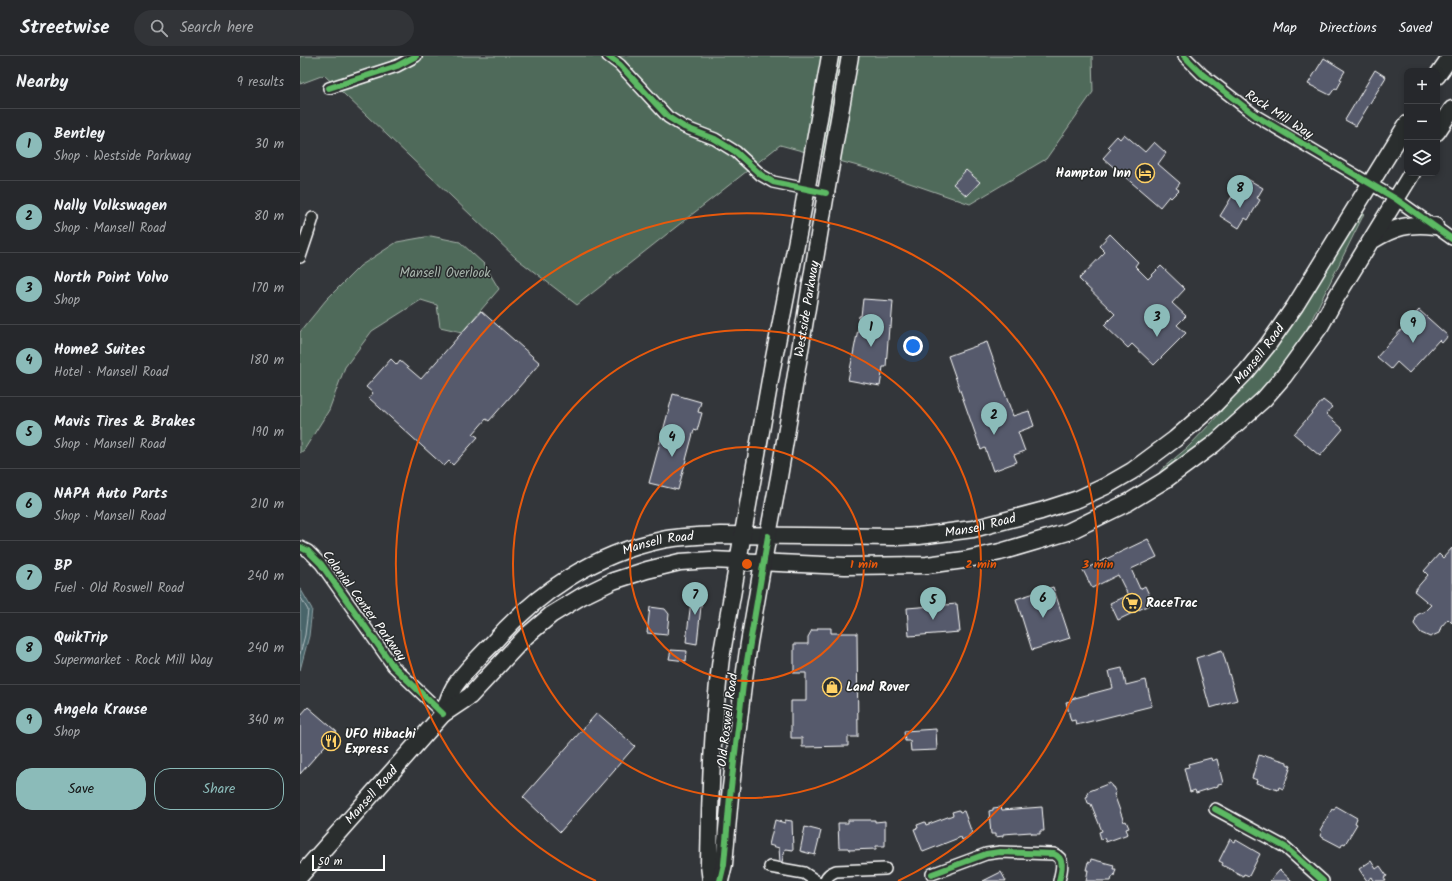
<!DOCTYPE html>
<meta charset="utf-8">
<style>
body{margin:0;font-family:Kalam,sans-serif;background:#323438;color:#f1f3f6}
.controls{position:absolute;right:12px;top:12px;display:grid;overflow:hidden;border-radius:8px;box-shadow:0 2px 6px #0003}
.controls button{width:36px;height:36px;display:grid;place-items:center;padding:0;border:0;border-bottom:1px solid #424448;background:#26282c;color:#f1f3f6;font:20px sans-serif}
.scale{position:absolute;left:12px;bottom:10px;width:73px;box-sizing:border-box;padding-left:4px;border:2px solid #fff;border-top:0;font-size:11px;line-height:14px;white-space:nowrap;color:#fff;-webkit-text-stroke:3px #2a2d2e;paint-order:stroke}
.you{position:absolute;left:613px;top:290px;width:14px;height:14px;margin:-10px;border:3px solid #fff;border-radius:50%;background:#1a73e8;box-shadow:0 0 0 6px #1a73e833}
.badge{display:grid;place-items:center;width:26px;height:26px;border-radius:50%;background:#8bbbb9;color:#111;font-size:13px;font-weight:700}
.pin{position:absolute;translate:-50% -33px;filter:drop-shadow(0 1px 2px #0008)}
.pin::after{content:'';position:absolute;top:21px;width:14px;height:12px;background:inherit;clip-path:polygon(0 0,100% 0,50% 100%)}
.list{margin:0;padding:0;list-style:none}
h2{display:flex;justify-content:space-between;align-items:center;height:52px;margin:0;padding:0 16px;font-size:17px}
h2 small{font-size:13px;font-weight:400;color:#a4a6a9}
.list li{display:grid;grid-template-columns:26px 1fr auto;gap:12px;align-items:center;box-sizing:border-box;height:72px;padding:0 16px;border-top:1px solid #424448}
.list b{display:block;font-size:15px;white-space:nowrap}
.list p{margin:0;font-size:13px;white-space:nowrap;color:#a4a6a9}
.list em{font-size:13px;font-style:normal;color:#a4a6a9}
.actions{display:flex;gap:8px;padding:12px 16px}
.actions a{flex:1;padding:9px 0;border:1px solid #8bbbb9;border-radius:16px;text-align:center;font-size:14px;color:#8bbbb9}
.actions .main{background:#8bbbb9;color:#111}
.icon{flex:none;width:22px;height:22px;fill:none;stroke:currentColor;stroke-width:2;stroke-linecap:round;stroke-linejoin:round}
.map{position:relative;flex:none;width:1152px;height:825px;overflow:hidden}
header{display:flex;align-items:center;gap:24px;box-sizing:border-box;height:56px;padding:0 20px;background:#26282c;border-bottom:1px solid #424448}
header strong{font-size:19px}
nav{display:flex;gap:22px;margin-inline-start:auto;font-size:14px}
.search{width:280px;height:36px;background:#323438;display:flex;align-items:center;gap:10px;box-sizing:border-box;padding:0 14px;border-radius:22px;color:#a4a6a9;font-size:15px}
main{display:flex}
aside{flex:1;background:#26282c}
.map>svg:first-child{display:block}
</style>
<header>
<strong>Streetwise</strong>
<div class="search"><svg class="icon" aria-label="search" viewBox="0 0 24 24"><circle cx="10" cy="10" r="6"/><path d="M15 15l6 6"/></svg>Search here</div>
<nav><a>Map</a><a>Directions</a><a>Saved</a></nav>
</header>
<main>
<aside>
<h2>Nearby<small>9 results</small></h2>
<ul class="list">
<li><span class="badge">1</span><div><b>Bentley</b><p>Shop · Westside Parkway</p></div><em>30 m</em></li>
<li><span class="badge">2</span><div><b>Nally Volkswagen</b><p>Shop · Mansell Road</p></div><em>80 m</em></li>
<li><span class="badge">3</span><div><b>North Point Volvo</b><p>Shop</p></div><em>170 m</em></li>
<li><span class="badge">4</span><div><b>Home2 Suites</b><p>Hotel · Mansell Road</p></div><em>180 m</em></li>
<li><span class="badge">5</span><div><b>Mavis Tires &amp; Brakes</b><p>Shop · Mansell Road</p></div><em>190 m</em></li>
<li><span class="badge">6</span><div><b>NAPA Auto Parts</b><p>Shop · Mansell Road</p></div><em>210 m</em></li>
<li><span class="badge">7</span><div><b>BP</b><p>Fuel · Old Roswell Road</p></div><em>240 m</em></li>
<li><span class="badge">8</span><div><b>QuikTrip</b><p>Supermarket · Rock Mill Way</p></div><em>240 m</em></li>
<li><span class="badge">9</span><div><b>Angela Krause</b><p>Shop</p></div><em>340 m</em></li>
</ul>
<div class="actions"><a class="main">Save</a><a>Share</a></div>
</aside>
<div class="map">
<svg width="1152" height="825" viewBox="0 0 1152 825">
<rect width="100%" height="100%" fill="#33363a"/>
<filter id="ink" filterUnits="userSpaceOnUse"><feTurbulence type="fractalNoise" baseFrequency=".025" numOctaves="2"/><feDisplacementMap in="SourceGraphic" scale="8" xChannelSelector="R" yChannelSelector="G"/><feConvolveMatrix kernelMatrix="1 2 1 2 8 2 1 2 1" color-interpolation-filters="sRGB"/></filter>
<g filter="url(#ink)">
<path fill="#506b5a" stroke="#a8b5ac" d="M0,0h792l1,36 -47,67 -76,45 -101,-35 -89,-24 -203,160 -61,-47 -192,-183 -24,9z
M1062,156l2,1 -2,5 -61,123 -12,18 -40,48 -88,68 -2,-2 4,-5 24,-20 25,-26 33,-39z
M131,180l29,6 24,22 15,25 -37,43 -22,-5 -3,-22 -16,-5 -49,31 -27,36 -16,43 -25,40 -4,3v-121l26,-32 34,-34 37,-24z"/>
<path fill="#48656b" stroke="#91a3a6" d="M0,532l12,21 -3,27 -9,34z"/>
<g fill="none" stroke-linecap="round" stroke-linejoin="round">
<path stroke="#b6c1c4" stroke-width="1" d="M0,540l8,14 -3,25 -5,19"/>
</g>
<path fill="#565a6c" stroke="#fff" d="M1024,2l21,13 -5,8 2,1 -5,9 -2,-1 -5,7 -22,-11z
M1075,14l11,7 -30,49 -11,-6z
M824,78l21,18 9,-10 12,11 -8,11 22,19 -4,5 3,2 -8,8 -2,-2 -9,11 -57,-49 8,-9 -3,-3 9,-10 3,3z
M666,114l14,12 -13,14 -14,-12z
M944,121l19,11 -6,10 3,2 -12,20 -3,-2 -6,10 -19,-12z
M810,178l28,28 -3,4 13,13 13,-13 24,23 -13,14 14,13 -9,9 9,8 -32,32 -22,-21 -4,4 -24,-23 11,-11 -36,-35 26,-27 -6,-6z
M563,243l30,2 -2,26h-2l-3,40h-3l-3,19 -32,-6 11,-56h-1l1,-8h2z
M1119,254l29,26 -6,7 -3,-3 -30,33 -12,-11 -6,7 -14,-12z
M181,255l59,52 -51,58 -3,-2 -13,15 5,3 -25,28 -4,-4 -5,5 -75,-68 4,-5 -7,-6 25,-28 6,6 3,-4 21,18z
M687,286l26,74 16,-5 5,15 -16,6 7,19 -11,4 3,7 -24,9 -8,-23 -4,2 -33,-94z
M373,338l28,8 -3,10 4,1 -5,18 -3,-1 -16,60 -29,-7z
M1023,344l9,7 -6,7 17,15 -23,27 -26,-22z
M848,483l9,18 -26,12 9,20 5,-3 8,17 -35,17 -8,-17 18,-8 -10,-20 -26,13 -9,-18z
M1152,492v75l-4,-4 -7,8 -2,6 -9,4 -9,-4 -7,-9 3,-9 8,-4 6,-6 -17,-14 14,-16 -4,-4 15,-17 4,4z
M393,529l10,2 -6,57 -11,-2z
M753,531l17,51 -38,12 -16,-51z
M657,548l3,28 -51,4 -2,-28z
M350,551l15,2 4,5 -2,21 -20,-2z
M517,572h14v5h26l1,104h-10v9l-46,1v-9h-11v-37h15v-28h-12v-29h14v-7l4,-7h5z
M371,594l16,1 -1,10 -17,-2z
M922,594l15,50 -27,8 -14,-50z
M822,612l4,17 20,-5 6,26 -76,19 -1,-5 -4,1 -5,-19 5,-1v-2l42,-11 -4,-17z
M8,651l29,25 -37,42v-58z
M297,657l38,33 -75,86 -37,-35z
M636,673l1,21 -26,1 -1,-10h-5l-1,-10z
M959,699l5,2 1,-2 22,7v2l4,2 -8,23 -4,-2 -1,3 -22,-7 1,-3 -5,-2z
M911,702l1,3 5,-2 6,24 -5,1v2l-22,7 -1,-3 -5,2 -6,-24 5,-1 -1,-3z
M810,727l2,4h1l3,6 -2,1 10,28 2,-1 3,7 -3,1 2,5 -22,8 -2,-4 -3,1 -2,-7 3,-1 -11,-27 -3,-1 -2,-6 2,-1 -1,-4z
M1036,750l21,12 -2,5 2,1 -12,20 -2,-1 -2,4 -21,-11 2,-5 -2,-1 12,-21 2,1z
M701,751l1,3 40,-3 2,24h-4v3h-8l-1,-2 -28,2v2l-8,1v-3h-4l-2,-23 4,-1v-2z
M659,754l1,2 4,-1 8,22 -3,2v2l-7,3 -1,-3 -38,15 -9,-23 4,-1 -1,-3 8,-3 1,3 27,-10 -1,-3z
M475,764l10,3v-3l7,1 1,29 -8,-1 -3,13h-2l-1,-14 -10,-3z
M548,764h27v2l10,-1v25h-9v3l-27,1 -1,-2h-9l-1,-25h10z
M505,771l16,4 -6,24 -15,-4z
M930,783l5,3 1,-2 24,14 -11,22 -5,-2 -1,2 -21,-11 1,-2 -4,-2z
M791,803l23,6 -1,4h3l-2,7 -2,1 -1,4h-25l2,-11h-2l2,-8 2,1z
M1071,805l5,8 4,-3 7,10 -3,2 2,3h-12l-2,-4 -5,4 -8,-12z
M980,814l12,11h-22z
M701,816l5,9h-23z"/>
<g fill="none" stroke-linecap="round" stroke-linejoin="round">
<g stroke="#fff" stroke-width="14">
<path id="street" d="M308,0l12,9 48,52 16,10 31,12 21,13 25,23 12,7 53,11
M884,0l18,18 54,42 140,83 56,40
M29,32l68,-22 19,-10
M0,201l13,-39
M0,491l8,4 13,13 72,102 50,48
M915,753l70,38 38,34
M470,811l34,6 12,8
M632,818l54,-20 14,-2 54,2c12,5 7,17 5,27
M525,825c2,-6 6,-8 11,-10l49,-2"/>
</g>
<g stroke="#fff" stroke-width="19">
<g id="secondary">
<path d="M1137,20l14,-20"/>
<path d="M1137,76l15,-23"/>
<path d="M1073,184c22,-13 35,-17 62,-14"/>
<path id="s1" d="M143,658c4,-10 7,-22 13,-30 10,-14 23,-27 35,-39 45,-52 103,-91 171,-105 19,-4 38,-4 58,-5l177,2 22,-1 54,-7 68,-18 37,-12 28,-13 26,-15 43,-32 40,-35 31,-32 21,-26 28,-40 112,-182"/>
<path id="s2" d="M0,820l143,-162 27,-18 55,-59 26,-22 31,-19 31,-15 34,-11 33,-8 31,-2 134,6 82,-1 37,-5 36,-8 68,-20 61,-30 36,-22 49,-36 50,-45 20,-23 37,-51 16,-29 75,-123"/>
<path d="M411,825l-2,-16c1,-69 3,-138 12,-207l52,-295 30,-154 27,-153"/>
<path id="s3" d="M420,825l4,-17 6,-68 13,-111 6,-42 14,-81 16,-85 47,-284 24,-137"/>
</g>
</g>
<use href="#street" stroke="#2a2d2e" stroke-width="11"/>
<use href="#secondary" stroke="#2a2d2e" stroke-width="16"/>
<g stroke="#2a2d2e" stroke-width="8">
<path id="cycleway" d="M308,0l12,9 48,52 16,10 31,12 21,13 25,23 12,7 53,11
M884,0l18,18 54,42 140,83 56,40
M29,32l68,-22 19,-10
M0,491l8,4 13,13 72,102 50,48
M915,753l70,38 38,34
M632,818l54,-20 14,-2 54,2c12,5 7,17 5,27
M420,825l4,-17 6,-68 13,-111 25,-149"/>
</g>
<use href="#cycleway" stroke="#5cba63" stroke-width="6"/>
</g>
</g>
<g fill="none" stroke="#e8590c" stroke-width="2">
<circle cx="447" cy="508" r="117"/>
<circle cx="447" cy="508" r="234"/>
<path d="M296 825A351 351 0 1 1 598 825"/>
</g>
<defs>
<g id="hotel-ring" transform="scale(1)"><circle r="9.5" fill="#2a2d2e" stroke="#ffd166" stroke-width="1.5"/><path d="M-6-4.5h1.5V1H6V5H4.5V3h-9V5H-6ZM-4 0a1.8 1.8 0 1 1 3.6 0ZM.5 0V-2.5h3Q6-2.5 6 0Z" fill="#ffd166"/></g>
<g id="supermarket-ring" transform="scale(1)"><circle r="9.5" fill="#2a2d2e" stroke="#ffd166" stroke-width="1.5"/><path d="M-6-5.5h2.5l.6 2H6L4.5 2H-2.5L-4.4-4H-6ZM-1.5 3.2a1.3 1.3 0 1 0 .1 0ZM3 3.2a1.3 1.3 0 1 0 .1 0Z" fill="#ffd166"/></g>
<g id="shop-ring" transform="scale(1)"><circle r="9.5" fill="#2a2d2e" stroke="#ffd166" stroke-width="1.5"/><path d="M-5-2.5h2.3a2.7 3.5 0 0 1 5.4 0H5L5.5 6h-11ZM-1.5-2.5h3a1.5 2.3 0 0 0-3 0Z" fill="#ffd166"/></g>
<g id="restaurant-ring" transform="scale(1)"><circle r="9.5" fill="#2a2d2e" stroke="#ffd166" stroke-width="1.5"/><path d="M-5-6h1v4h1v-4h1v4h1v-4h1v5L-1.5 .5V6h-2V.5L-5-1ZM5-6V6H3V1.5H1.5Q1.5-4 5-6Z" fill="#ffd166"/></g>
</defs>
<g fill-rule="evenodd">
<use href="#hotel-ring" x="845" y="117"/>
<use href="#supermarket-ring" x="832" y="547"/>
<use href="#shop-ring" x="532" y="631"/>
<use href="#restaurant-ring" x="31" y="685"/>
</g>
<g text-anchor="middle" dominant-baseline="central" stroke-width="3" stroke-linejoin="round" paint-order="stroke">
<g font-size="13" fill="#fff" stroke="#2a2d2e">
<text transform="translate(979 59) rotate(33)">Rock Mill Way</text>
<text stroke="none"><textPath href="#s3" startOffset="579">Westside Parkway</textPath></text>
<text stroke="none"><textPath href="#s1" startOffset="945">Mansell Road</textPath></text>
<text stroke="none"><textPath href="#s1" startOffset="609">Mansell Road</textPath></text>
<text stroke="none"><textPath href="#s1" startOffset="285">Mansell Road</textPath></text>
<text transform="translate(64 550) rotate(54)">Colonial Center Parkway</text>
<text transform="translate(428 664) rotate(-83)">Old Roswell Road</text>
<text stroke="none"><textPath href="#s2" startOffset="108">Mansell Road</textPath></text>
</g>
<g font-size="13" font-weight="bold" fill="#fff" stroke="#2a2d2e" text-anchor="start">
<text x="831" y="117" text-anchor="end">Hampton Inn</text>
<text x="846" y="547">RaceTrac</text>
<text x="546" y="631">Land Rover</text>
<text x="45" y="678">UFO Hibachi<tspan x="45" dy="15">Express</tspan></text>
</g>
<g font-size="13" fill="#a8b5ac" stroke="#2a2d2e">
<text x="145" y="217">Mansell Overlook</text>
</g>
</g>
<circle cx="447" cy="508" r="6" fill="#e8590c" stroke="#2a2d2e" stroke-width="2"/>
<g font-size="12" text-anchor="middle" font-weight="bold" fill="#e8590c" stroke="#2a2d2e" stroke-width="3" stroke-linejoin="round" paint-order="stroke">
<text x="564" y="512">1 min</text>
<text x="681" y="512">2 min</text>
<text x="798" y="512">3 min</text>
</g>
</svg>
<div class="controls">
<button>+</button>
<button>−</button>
<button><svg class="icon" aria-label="layers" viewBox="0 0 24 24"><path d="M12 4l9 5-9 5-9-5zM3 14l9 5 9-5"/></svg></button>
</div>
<div class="scale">50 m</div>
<div class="you"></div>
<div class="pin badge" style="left:571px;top:291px">1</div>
<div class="pin badge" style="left:694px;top:379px">2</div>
<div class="pin badge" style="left:857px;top:281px">3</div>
<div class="pin badge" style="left:372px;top:401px">4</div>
<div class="pin badge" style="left:633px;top:564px">5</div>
<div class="pin badge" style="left:743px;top:562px">6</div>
<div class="pin badge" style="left:395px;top:559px">7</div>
<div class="pin badge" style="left:940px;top:152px">8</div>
<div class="pin badge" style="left:1113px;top:287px">9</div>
</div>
</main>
